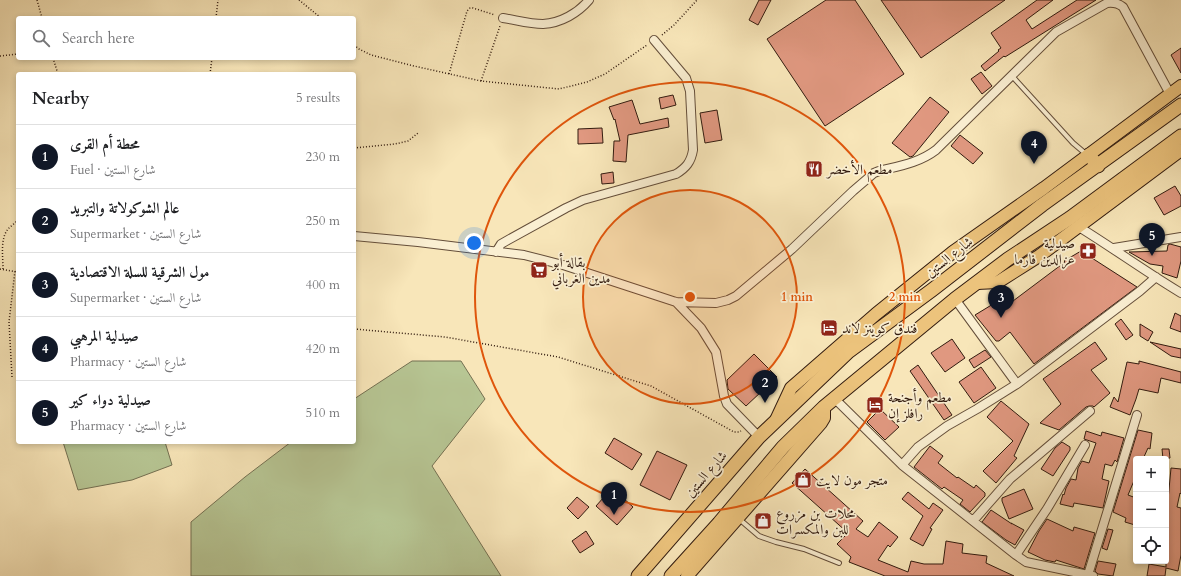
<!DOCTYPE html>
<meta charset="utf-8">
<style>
body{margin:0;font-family:Cardo,Amiri,serif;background:#f2f2f2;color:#202124}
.controls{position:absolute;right:12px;bottom:12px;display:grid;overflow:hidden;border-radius:4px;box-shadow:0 2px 6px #0003}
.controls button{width:36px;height:36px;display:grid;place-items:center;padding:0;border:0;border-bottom:1px solid #e0e0e0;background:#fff;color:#202124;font:20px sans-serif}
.you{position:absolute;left:474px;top:243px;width:14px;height:14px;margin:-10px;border:3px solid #fff;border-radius:50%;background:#1a73e8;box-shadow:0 0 0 6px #1a73e833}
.badge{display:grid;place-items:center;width:26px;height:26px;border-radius:50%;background:#111827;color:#fff;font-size:13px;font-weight:700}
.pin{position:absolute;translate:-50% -33px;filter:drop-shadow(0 1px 2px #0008)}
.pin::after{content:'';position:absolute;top:21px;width:14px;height:12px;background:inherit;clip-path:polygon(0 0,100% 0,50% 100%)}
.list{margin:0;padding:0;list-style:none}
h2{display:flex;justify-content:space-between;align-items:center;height:52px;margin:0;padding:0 16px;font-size:17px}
h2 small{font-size:13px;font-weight:400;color:#757577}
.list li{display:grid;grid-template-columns:26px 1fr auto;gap:12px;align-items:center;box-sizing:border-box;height:64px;padding:0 16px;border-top:1px solid #e0e0e0}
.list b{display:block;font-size:15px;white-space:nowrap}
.list p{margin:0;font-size:13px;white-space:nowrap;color:#757577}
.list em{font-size:13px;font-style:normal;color:#757577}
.icon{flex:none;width:22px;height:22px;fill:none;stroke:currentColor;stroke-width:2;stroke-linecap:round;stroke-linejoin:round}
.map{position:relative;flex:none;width:1181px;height:576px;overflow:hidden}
.search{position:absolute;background:#fff;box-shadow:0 2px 6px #0003;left:16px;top:16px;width:340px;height:44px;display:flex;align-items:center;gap:10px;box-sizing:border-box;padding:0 14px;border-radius:4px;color:#757577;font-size:15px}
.panel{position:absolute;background:#fff;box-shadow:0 2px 6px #0003;left:16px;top:72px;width:340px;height:372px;border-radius:4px}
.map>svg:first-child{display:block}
</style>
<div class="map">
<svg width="1181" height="576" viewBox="0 0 1181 576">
<rect width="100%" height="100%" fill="#f8e6b9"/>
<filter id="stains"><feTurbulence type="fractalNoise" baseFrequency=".005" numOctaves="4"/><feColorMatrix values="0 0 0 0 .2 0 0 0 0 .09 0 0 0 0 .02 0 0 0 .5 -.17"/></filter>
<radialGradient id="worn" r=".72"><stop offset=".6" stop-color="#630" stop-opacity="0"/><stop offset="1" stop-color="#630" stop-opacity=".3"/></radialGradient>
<path fill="#b7c694" stroke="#747052" d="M412,361h49l24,38 -53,67 69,110h-310v-54l54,-45 46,-35h63v-43z
M63,442h102l7,23 -40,15 -54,10z"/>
<path fill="#e09880" stroke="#321b0f" d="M759,0h12l-13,25 -9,-5z
M826,0h29l49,74 -79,52 -58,-87z
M881,0h124l-84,58z
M1037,0h16l-27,20 6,9 45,-29h19l-91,57 -1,-1 -19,15 -4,-5 18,-15 -1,-1 3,-2 -10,-15z
M1181,48v25l-10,-18z
M981,72l11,14 -10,8 -11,-15z
M673,95l3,10 -15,4 -2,-11z
M930,97l19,15 -36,44 -3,1 -18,-14z
M632,100l8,24 28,-6 1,9 -41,8 -2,27 -13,-1 1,-20h6l-5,-22 -1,1 -5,-13z
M717,110l5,30 -17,3 -5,-30z
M602,128l1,15 -25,1v-15z
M960,135l23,18 -10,11 -22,-18z
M613,172l1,11 -12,1 -1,-10z
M1175,186l6,10v10l-17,9 -10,-17z
M1170,244l11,3v14l-4,17 -15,-5 1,-7 -13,-2 -21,-12 38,-1 1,-6z
M1081,251l56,36 -103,77 -24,-32 -11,9h-3l-21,-26 33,-20 5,6 52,-39 -1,-1z
M1175,313l6,3v16l-11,-4z
M1121,319l12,16 -7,5 -11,-16z
M1140,324l13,8 -5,9 -8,-5z
M952,339l13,19 -20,14 -14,-19z
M1095,342l12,17 -16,11 19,23 -16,14 -1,-1h-4l-3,1 -27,23 -19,-7 21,-19 -18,-25z
M1150,342l31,7v9l-10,-2z
M985,350l6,7 -17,11 -5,-8z
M754,354l23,23 -31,29 -18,-17 -1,-9z
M1139,361l42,11v11l-20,-5 -3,15 -19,-4 -3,10 -6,16 -20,-8 4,-10 4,5 9,-40 12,2z
M918,365l34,50 -8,5 -34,-49z
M981,367l15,21 -22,15 -15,-21z
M1001,401l28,23 -15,32 3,2 -21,25 -13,-12 30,-30 -26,-24z
M880,409l19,18 -14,13 -18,-18z
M1138,430l14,3 -2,16 -2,-1 -5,11h-7v17l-8,19 8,3v23l-1,4 -10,-3 1,-4 -13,-6z
M1086,431l15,5 1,-4 22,6 -7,24 -2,-2 -3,6 -7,-2 -3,15 7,2 -6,27 -29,-5 -1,4 -13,-3 3,-10 1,1 2,-7 5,-9 5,1 2,-12 4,-7 7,2 7,-20 -12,-4z
M614,438l28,16 -10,16 -27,-17z
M1062,442l8,5v3l-17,26 -12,-7 14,-21z
M930,446l13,10 -5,7 19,15 1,-1 16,11 2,-3 9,8v3l-15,16 -10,-8 3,-4 -19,-13 -2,2 -28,-22z
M1162,449h7l1,9 -7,1z
M657,451l30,14 -17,35 -30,-15z
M1171,468l10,1v25l-1,-1 -3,14 4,1v47l-3,16 -12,-3 -1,8h-18l2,-12 17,3v-67h2z
M805,469l58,52 -7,8 12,8 11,-15 19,15 -8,10 -2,-2 -10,15 30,12 3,-11 13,3h19l3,-23 17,3 -1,9 25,3 -1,7 28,13h-129l-36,-14 2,-5 -14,-13 11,-11 -56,-50z
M612,488l21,19 -16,18 -21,-19z
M1024,489l9,20 -24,10 -7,-18v-3z
M908,492l21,17 4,-6 10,7 -13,18 2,1 -9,17 -13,-7 13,-23 -21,-17z
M577,497l12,10 -11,12 -11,-11z
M991,510l21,14 -1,-1 13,7 -9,15 -9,-5 -24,-18z
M1047,519l26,12 1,-4 21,6 -11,36 -28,-9 -1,2 -10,-2 -17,-8 11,-21z
M1108,529l5,1 -6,20 -5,-2z
M586,531l8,13 -14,9 -8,-12z
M1098,561l18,3 -3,12 -15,-2 -3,-3z"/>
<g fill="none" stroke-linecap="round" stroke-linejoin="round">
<g stroke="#644e3a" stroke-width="6">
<path id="service" d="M1012,76l61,67 13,11
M738,518l21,18 17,6 28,7 35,14"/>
</g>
<g stroke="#644e3a" stroke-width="10">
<path id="minor" d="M503,18c13,2 27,6 40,6 18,-1 35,-11 46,-24
M1079,227c34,21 67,45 102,66
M354,236l64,6 106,13 39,10 113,37 40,1 12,-3 8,-4 56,-47 61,-58 21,-18 5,-2c20,-5 40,-8 57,-21l120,-118 51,-29c7,-1 11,0 16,4l47,87
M1114,248l67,-11
M496,252l5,-8 7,-4 58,-32 17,-8 93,-26c10,-6 15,-12 17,-24l-3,-59 -4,-13 -32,-38
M955,299l62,85 123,-93 16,-14
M676,302l25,26 15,24 8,44 3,8 32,33
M834,398l68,67 114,90 10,7 67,14
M902,465l16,-18 29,-21 30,-17 40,-25
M973,521l37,-42 80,-68
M1016,555l31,-46 38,-64
M1088,575l49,-160"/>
</g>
<g stroke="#321b0f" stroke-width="14">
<path id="primary" d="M977,283l21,-1 41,-26 142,-106
M777,418l14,-30 85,-74 77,-62 91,-64 137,-102
M687,576l134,-153 3,-5v-11"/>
</g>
<g stroke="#321b0f" stroke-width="15">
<path id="trunk" d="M1089,155l9,11
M638,576l121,-139 89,-85 84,-62 110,-85 139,-100
M671,576l48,-53 64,-76 41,-40 131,-108 53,-40 62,-41 111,-82"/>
</g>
<path stroke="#321b0f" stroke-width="1.5" stroke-dasharray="1 2" stroke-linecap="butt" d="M37,0l5,18
M299,0l22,18
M216,18l2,-18
M662,35l12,-10 23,-25
M354,45l5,4 12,6 43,11 67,15 78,8 28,-7 18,-8 42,-29
M0,56l18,-2
M53,58l5,16
M210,74l2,-16
M449,74l18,-63 3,-3h3l22,7
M481,81l19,-55
M354,148l41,-4 13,-3 10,-8
M0,269l18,3
M3,269c0,-13 -3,-30 5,-40 3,-3 7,-6 10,-9
M354,329l91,8 113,20 93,29 83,46h5l2,-1
M12,377l-3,-55 6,-51"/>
<use href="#service" stroke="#faefd2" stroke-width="4"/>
<use href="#minor" stroke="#faefd2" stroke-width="8"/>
<use href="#primary" stroke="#ecc37c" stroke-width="12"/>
<use href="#trunk" stroke="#ecc37c" stroke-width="13"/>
</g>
<circle cx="690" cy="297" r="107" fill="#df560c" fill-opacity=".12"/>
<g fill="none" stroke="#df560c" stroke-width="2">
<circle cx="690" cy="297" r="107"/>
<circle cx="690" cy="297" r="215"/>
</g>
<defs>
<g id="restaurant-square" transform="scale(0.9)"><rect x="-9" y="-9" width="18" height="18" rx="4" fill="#8f2418" stroke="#faefd2"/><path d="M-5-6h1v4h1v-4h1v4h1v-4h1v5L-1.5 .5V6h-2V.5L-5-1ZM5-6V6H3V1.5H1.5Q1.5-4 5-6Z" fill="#fff"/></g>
<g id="pharmacy-square" transform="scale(0.9)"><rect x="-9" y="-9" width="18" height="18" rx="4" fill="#8f2418" stroke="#faefd2"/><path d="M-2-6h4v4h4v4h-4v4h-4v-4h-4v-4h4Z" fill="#fff"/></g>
<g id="supermarket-square" transform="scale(0.9)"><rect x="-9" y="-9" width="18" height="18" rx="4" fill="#8f2418" stroke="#faefd2"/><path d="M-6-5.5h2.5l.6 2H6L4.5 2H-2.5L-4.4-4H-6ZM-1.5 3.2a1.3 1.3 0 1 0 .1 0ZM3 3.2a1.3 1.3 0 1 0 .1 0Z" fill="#fff"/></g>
<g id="hotel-square" transform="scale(0.9)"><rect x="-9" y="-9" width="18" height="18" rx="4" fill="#8f2418" stroke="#faefd2"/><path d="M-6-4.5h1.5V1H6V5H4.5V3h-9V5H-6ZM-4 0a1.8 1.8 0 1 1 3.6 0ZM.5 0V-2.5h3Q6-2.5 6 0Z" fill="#fff"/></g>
<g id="shop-square" transform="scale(0.9)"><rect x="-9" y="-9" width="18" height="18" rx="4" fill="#8f2418" stroke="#faefd2"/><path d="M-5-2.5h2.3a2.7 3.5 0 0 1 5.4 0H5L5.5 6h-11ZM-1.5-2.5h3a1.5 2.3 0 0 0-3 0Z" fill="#fff"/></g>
</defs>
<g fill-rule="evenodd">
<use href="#restaurant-square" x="814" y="169"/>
<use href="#pharmacy-square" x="1088" y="251"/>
<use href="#supermarket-square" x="539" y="270"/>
<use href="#hotel-square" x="829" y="328"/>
<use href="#hotel-square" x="875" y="405"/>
<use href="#shop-square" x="803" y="480"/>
<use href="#shop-square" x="763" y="521"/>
</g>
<g text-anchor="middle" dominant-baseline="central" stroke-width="3.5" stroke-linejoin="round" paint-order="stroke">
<g font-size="14" fill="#321b0f" stroke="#faefd2" text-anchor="start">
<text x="827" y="169">مطعم الأخضر</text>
<text x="1075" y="243" text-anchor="end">صيدلية<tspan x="1075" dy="16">عزالدين فارما</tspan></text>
<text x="552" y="262">بقالة أبو<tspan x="552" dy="16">مدين الغرباني</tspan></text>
<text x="842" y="328">فندق كوينز لاند</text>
<text x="888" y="397">مطعم وأجنحة<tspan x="888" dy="16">رافلز إن</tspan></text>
<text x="816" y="480">متجر مون لايت</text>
<text x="776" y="513">محلات بن مزروع<tspan x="776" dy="16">للبن والمكسرات</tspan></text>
</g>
<g font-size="14" fill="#321b0f" stroke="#faefd2">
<text transform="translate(949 257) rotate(-38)">شارع الستين</text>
<text transform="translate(706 474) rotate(-49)">شارع الستين</text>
</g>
</g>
<circle cx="690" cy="297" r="6" fill="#df560c" stroke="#faefd2" stroke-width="2"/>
<g font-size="12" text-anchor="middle" font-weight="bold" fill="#df560c" stroke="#faefd2" stroke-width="3.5" stroke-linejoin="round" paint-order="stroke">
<text x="797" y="301">1 min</text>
<text x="905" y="301">2 min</text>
</g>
<rect width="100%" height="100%" filter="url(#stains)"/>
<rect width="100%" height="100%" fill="url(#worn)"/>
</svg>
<div class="controls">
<button>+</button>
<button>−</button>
<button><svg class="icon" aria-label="locate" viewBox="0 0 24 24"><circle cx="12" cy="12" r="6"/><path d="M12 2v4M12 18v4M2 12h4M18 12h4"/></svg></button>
</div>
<div class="you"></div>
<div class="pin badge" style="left:614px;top:515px">1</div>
<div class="pin badge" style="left:765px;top:403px">2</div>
<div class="pin badge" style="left:1001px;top:318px">3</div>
<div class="pin badge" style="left:1034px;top:164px">4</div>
<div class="pin badge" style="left:1152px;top:256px">5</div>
<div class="search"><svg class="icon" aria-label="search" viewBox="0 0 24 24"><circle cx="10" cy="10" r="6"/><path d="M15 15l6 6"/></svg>Search here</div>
<section class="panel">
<h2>Nearby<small>5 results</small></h2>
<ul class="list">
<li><span class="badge">1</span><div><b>محطة أم القرى</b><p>Fuel · شارع الستين</p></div><em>230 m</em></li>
<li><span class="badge">2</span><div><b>عالم الشوكولاتة والتبريد</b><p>Supermarket · شارع الستين</p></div><em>250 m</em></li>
<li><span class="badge">3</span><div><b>مول الشرقية للسلة الاقتصادية</b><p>Supermarket · شارع الستين</p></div><em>400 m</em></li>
<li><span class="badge">4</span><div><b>صيدلية المرهبي</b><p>Pharmacy · شارع الستين</p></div><em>420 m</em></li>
<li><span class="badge">5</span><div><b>صيدلية دواء كير</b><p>Pharmacy · شارع الستين</p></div><em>510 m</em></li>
</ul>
</section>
</div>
